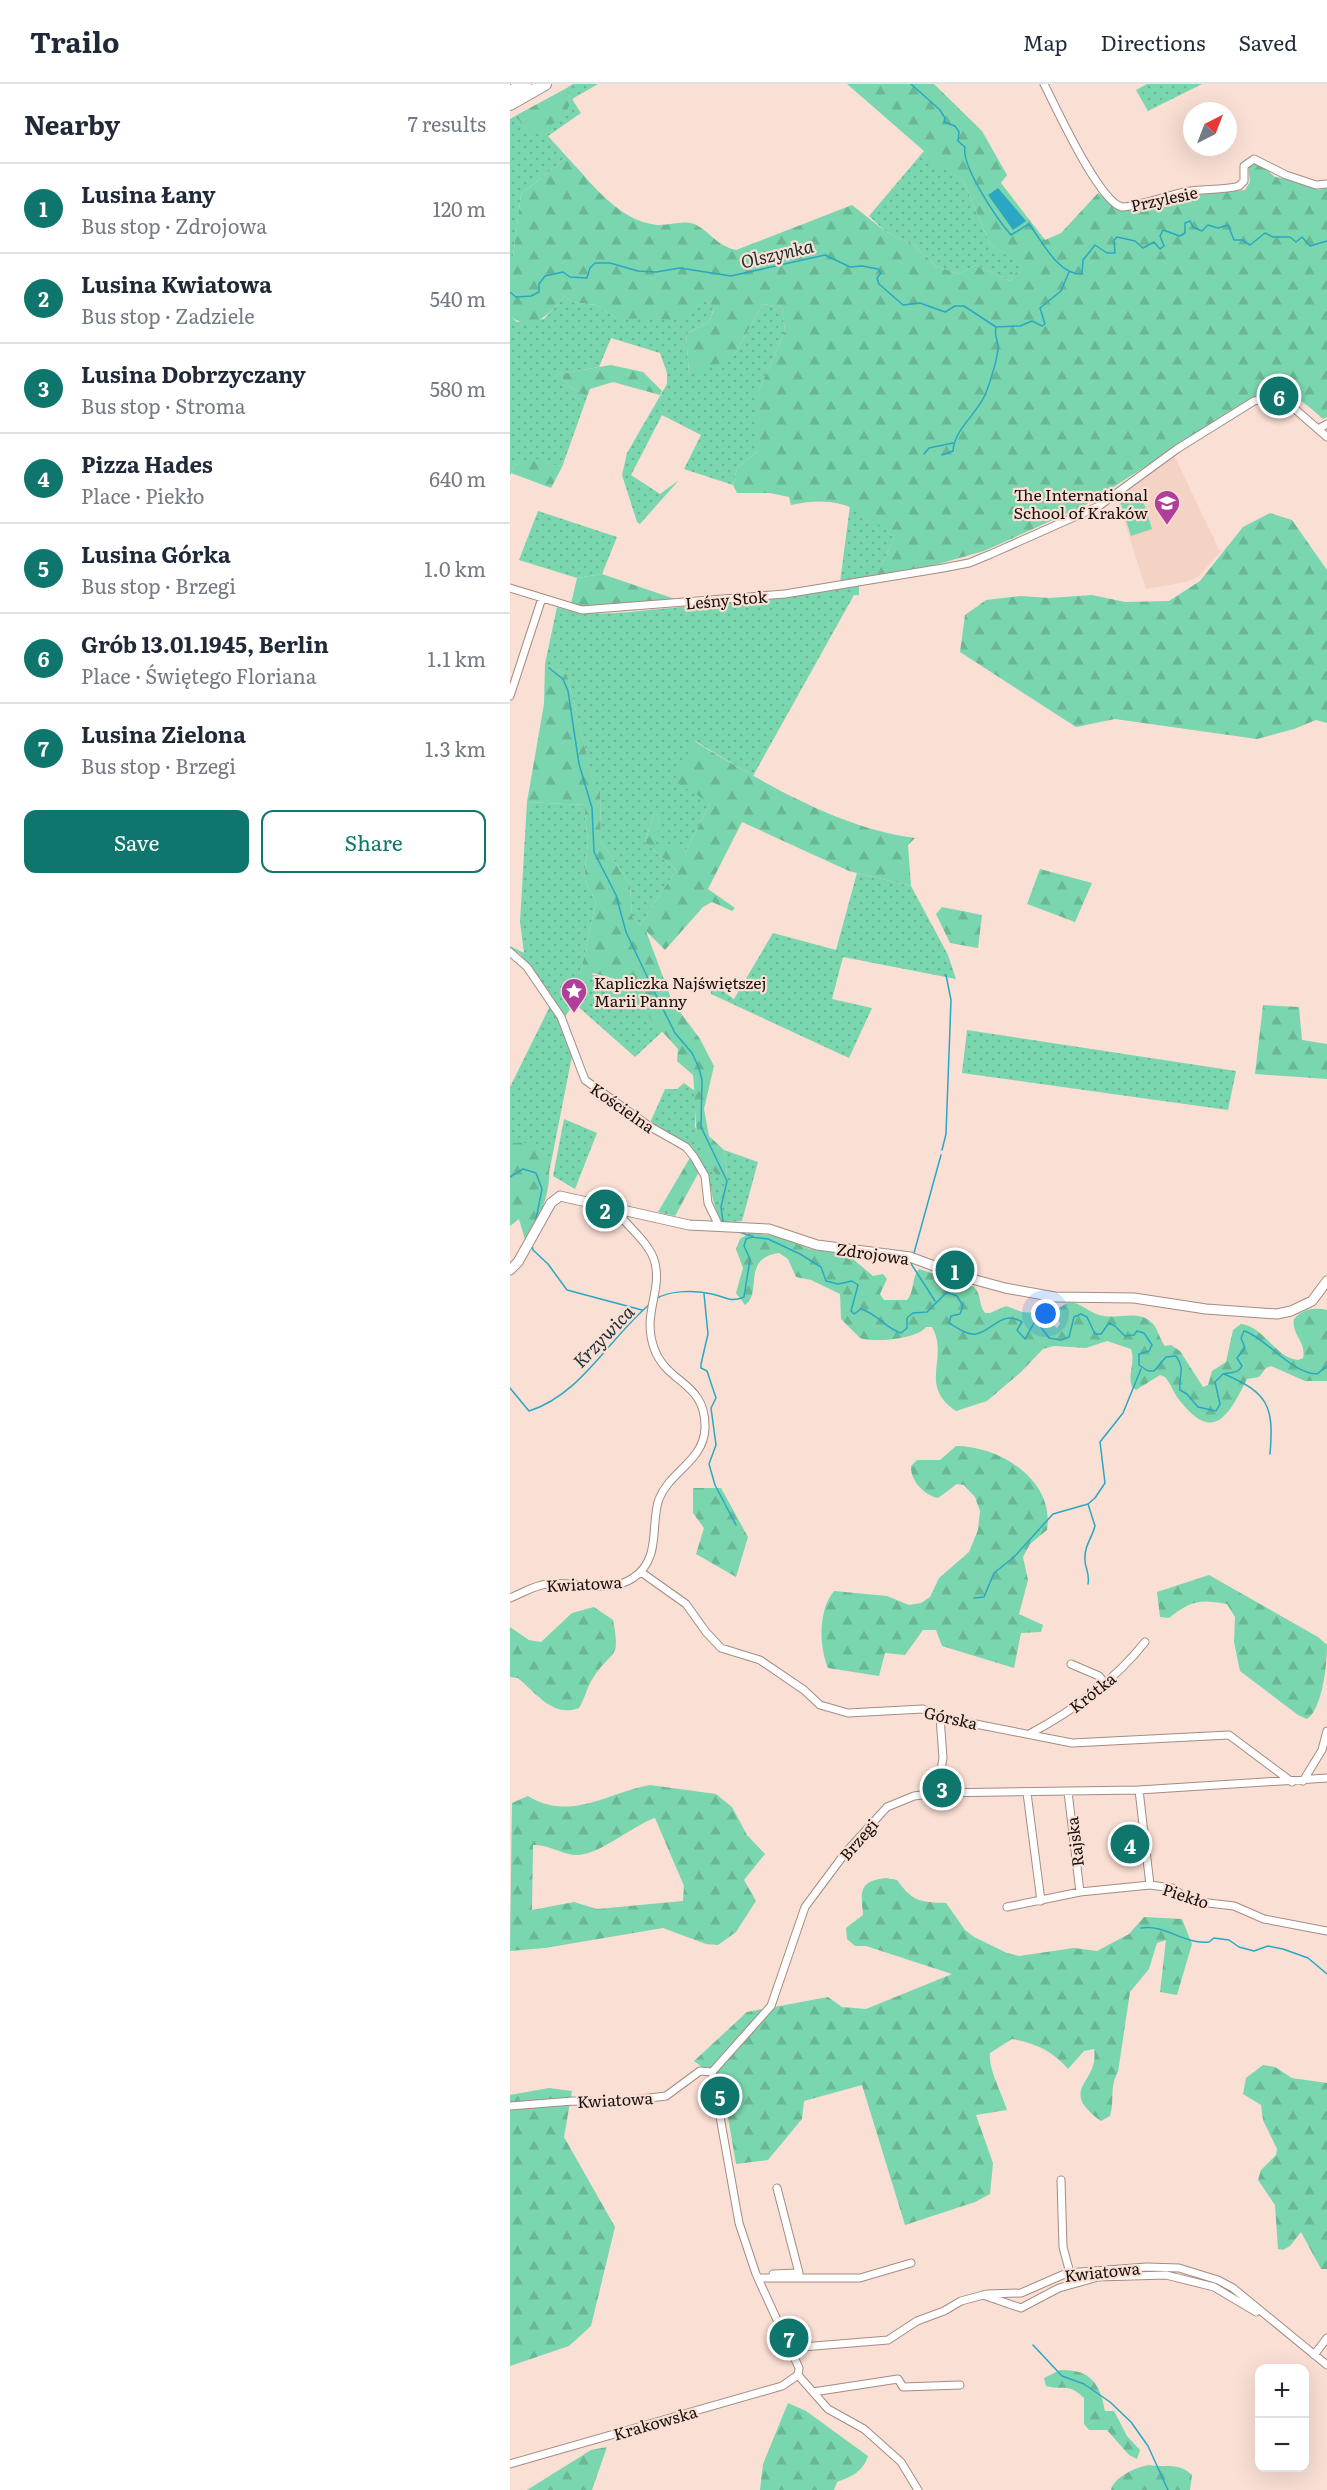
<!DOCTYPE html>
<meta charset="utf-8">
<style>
body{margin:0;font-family:Literata,serif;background:#f6f6f7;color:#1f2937}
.controls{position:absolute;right:18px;bottom:18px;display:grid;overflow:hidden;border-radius:12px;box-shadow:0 6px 24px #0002}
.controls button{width:54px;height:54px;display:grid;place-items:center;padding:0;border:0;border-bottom:2px solid #e0e1e3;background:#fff;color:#1f2937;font:30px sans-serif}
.compass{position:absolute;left:673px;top:18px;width:54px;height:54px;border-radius:50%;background:#fff;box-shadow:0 6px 24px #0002;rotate:42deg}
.you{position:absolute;left:536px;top:1230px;width:21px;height:21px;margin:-15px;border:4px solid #fff;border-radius:50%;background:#1a73e8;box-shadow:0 0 0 9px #1a73e833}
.badge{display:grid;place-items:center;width:39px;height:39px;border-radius:50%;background:#0f766e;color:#fff;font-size:20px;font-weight:700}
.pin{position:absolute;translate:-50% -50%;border:3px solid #fff;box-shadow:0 2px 6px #0006}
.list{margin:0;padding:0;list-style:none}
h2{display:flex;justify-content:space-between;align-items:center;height:78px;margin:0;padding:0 24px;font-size:26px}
h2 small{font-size:20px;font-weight:400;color:#747a83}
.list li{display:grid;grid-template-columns:39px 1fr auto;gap:18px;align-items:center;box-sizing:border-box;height:90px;padding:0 24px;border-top:2px solid #e0e1e3}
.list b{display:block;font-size:22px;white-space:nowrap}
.list p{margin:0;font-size:20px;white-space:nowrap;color:#747a83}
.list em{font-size:20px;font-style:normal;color:#747a83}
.actions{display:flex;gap:12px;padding:18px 24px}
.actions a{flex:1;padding:14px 0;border:2px solid #0f766e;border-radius:12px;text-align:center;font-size:21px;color:#0f766e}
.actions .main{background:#0f766e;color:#fff}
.map{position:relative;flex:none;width:817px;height:2406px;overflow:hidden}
header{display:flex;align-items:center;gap:36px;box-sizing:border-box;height:84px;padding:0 30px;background:#fff;border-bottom:2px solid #e0e1e3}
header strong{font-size:28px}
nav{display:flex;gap:33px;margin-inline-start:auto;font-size:21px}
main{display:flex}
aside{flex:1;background:#fff}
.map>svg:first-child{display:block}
</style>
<header>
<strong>Trailo</strong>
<nav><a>Map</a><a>Directions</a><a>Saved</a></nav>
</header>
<main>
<aside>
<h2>Nearby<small>7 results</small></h2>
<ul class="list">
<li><span class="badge">1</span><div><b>Lusina Łany</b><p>Bus stop · Zdrojowa</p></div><em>120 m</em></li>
<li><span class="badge">2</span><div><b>Lusina Kwiatowa</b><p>Bus stop · Zadziele</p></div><em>540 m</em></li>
<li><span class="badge">3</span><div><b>Lusina Dobrzyczany</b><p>Bus stop · Stroma</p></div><em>580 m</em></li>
<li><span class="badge">4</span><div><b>Pizza Hades</b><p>Place · Piekło</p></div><em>640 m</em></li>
<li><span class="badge">5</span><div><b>Lusina Górka</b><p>Bus stop · Brzegi</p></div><em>1.0 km</em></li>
<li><span class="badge">6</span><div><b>Grób 13.01.1945, Berlin</b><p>Place · Świętego Floriana</p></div><em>1.1 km</em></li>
<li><span class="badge">7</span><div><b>Lusina Zielona</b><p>Bus stop · Brzegi</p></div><em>1.3 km</em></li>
</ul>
<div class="actions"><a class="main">Save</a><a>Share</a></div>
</aside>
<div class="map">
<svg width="817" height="2406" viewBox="0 0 817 2406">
<defs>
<pattern id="grass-dots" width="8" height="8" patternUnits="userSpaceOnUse" patternTransform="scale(1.5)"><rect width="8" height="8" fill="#7ad6ae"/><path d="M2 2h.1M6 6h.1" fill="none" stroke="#69b794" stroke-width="1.8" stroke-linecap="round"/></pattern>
<pattern id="forest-firs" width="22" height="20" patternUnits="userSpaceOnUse" patternTransform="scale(1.5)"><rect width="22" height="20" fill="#7ad6ae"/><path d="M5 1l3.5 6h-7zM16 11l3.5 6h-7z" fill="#69b794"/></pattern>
</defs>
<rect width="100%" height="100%" fill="#f9dfd4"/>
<path fill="#f4d2c4" d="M664,371l46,97 -22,25 -12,5 -40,7 -29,-91z"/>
<path fill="url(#grass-dots)" d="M63,0h25l-26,15 9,14 -33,23 19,21 -46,37 -8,63 -3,1v-139l5,-3 11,13 45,-29 -6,-11z
M637,0h55l-54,27 -12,-21z
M414,67l5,9 34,20 27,64 32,21 -12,16 -34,-16 -18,9 -22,-8 -21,-20 -30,-15 -16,-15z
M55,212l7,6 24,3 20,13 90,-18 8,8 -5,14 -23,12 3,40 45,-19 29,-51 19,3 3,24 -27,61v59l-21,17 -4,17 -49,-16 17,-34 -39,-20 -31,60 29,19 19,-14 -39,44 -3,-2 -15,-47 5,-22 40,-69v-11l-7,-20 -49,-15 -12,29 -40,7 11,13 17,10 -25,70 -26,-7 -22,5 -4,11v-160l7,6 27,-3z
M340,422l24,13 20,19 -17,37 -37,7z
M28,427l79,26 -15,37 -25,4 -58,-18z
M349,502v9h-5l-101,181 -58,-35 15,62 -25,50 -30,-4 4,-34 -5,-1 -9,28 31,28 -36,55 -8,-8 -2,-33 -29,-43 -1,-52 -6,-4 -27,-111 -22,-10 12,-57c36,12 76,4 114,1 63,-6 125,-12 188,-22z
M17,718l57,3 4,37 -4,36 12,24 -16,73c39,-5 58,30 83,56l-28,26 -61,-54 -9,14 -45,-63 -10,-5v-3l14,7 -4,-31z
M347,789l54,13 37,69 8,24 -113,-22 -11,42 40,9 -23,50 -138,-64 -2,-13 25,18 39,-66 63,17z
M40,922l18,31 4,19 -23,117c-6,-27 -14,-28 -39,-31v-55z
M457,946l269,41 -8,39 -266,-37z
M174,999l11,8v36l32,47 -3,-24 34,12 -16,59 -22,2c-7,-18 -8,-34 -14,-51 -9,-27 -34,-37 -56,-49l15,-34h12z
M54,1035l33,14 -22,56 -22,-13z"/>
<path fill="url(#forest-firs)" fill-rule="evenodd" d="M337,0h87l48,47 25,44 -6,8 44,57 16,-7 37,-40 25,17 54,-13 68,-7 5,-8 -2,-17 11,-2 16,14 28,4 15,9 9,-2v229l-4,2c-27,-25 -36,-30 -73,-20l-166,107 -100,45 -53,15 -54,9 17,-37c-33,-31 -57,-43 -103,-33l-2,-8 -19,-4h-33l-4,-8 4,-17 21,-17v-59l27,-61 -3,-24 -19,-3 -29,51 -10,7 -35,12 -3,-40 23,-12 5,-13 -8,-9 -26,20 -64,-2 -20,-13 -24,-3 -7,-6c-15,17 -32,38 -55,20v-58l3,-1 8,-63 46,-37c25,26 51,64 90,68 12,1 24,-5 37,-1 15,6 21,21 42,26l116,-45 33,26 30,15 21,20 22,8 18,-9 34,16 11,-16 -31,-21 -27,-64 -35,-20 -4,-9z
M55,5l6,11 -5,14 -24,18 -16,-3 -11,-13z
M101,281l32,7 19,19 -2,4 -47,-13 -23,7 -3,8 -17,-10 -11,-13z
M27,375l25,8 -11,21 -40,-15 3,-8z
M760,429l22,7 35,50v153l-11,-3 -22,9 -37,10 -142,-20 -39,8 -116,-75 5,-37 21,-15 35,-4 28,2 43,-3 33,7 44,-1 31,-20 43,-54z
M92,490l73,25 -93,8 -11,-3 6,-26z
M35,580l22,10 27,110 6,5 1,52 29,43 2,33 8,8 36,-55 -31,-28 9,-28 5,1 -3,33 7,-8 22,13 25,-50 -36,-22 20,-40c67,40 143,87 221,97l-7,7 3,41 -62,-15 -107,-49 -34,67 27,19 -3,3 -20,-9 -9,5 -38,43 -19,-19 26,70 28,38 14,27 -10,43 5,27 15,14 3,24 -6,4c-31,-22 -24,-70 -28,-103l-16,-14 1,-12 -63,-70 -22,-6 -5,8 -8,-6 16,-73 -12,-24 4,-36 -4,-37 -57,-3 17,-98z
M530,785l52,14 -17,39 -48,-18z
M432,823l40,8 -4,33 -28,-5 -14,-29z
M753,921l36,2 3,33 25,4v35l-72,-5z
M0,1058c7,1 17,0 23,3 34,16 6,77 -7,98l-7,-24 -9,7z
M181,1072l9,14 -25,46 -17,-4z
M239,1149l28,3 33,13 37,5 26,22 10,-2 4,5 -7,15 4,6h23c8,-9 4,-22 12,-31l55,18c8,8 4,17 11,26h5l16,-7 16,6 17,1 18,15 3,-4 -5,-14 14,-8c13,1 19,10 30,13 19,6 40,-8 55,10 5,7 6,15 11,21l6,-1 9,6 23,36 5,-2 4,-14 14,-9 7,-32 8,-6c24,3 34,34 57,36l5,-2c4,-16 -12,-23 -9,-39 9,-10 20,-12 33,-9v71h-22l-34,-15 -5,2 -7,9 -12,2c-18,36 -33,65 -67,22 -6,-7 -9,-17 -15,-24l-5,-2 -24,15 -4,-3c-5,-13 4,-25 -1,-38l-24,-8 -21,7 -32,-2 -11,3 -22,23 -34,29 -31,10c-39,-27 -6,-52 -24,-84h-6c-8,12 -53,16 -66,11l-19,-19 -1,-25 -29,-14 -15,-3 -8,-18 -9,-6c-38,5 -16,40 -34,52l-9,-12 7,-25 -7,-19 4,-10z
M446,1362c45,0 99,35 91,84l-17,14 -7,13 5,23 -9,34 24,11 -2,7 -20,1 -7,35 -72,-22 -6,-16h-13l-18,25 -20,-2 -6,23 -51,-8c-9,-21 -10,-58 6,-77l53,5 22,9 12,-2 9,-6 9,-19 30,-26 9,-22 2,-19 -5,-14 -11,-12 -7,-1 -19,14c-14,-3 -28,-18 -27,-32l6,-6h23z
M183,1404h28l27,49 -12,40 -40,-23 8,-26 -11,-15z
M699,1491l109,62 9,8c0,18 -4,63 -20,74l-9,-4 -58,-44 -6,-29 1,-25 -8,-13c-28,-5 -36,-3 -58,14l-9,-1 -3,-25z
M84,1523l19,13c8,42 -1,28 -20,58 -6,9 -8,20 -14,30 -26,10 -43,-15 -61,-30l-8,-1v-50l19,13 12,2 31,-29z
M140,1701l66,9 16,13 15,28 18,19 -21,26 12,21 -20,31 -18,13 -12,-1 -43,-16 -118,20 -35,3 2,-148 16,-7c42,26 79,-3 122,-11zM145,1734l29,68 -1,15 -86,8 -23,-7 -42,8 1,-65c16,-1 31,11 46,10 23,-2 53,-29 76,-37z
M376,1794l11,2c16,22 23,22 49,23l19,27 9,7 33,16 12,3 55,-8 23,3 32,-17 15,-17 38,2 10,25 -15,51 -17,-3 6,-52 -9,3 -8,26 -19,23 -12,80c-9,15 -3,28 -8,44l-9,5c-45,-33 -1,-37 -7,-72l-10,2 -16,18c-15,-18 -33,-26 -56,-30l-22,14c-2,16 12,40 17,57l-31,5 17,48 -3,31 -15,8 -70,23 -43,-140 -58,16 -2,18 -34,41 -32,4 -14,-82 -28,-21 53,-49 81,-15 14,10 24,2 86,-35 -86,-28h-11l-8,-7 -1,-11 17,-13c-2,-23 -5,-34 23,-37z
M753,1981l12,2 17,11 35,5v186h-6l-20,-37 -11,14 -7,4 -5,-1 -3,-44 -17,-25 3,-10 15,-15 1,-6 -14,-29 -2,-15 -18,-11 3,-16z
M39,2004l23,3 -8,46 51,90 -24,99 -22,20 -59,20v-271z
M550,2286c30,-1 40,13 45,41h9l13,25 13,14 -3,9 -8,-4 -22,-25h-18l-5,-6v-26c-16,-16 -20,-7 -38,-12l-2,-8z
M278,2319l18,8 62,45c-5,16 -17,21 -31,26l-3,8h-74l3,-26z
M97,2363l-15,43h-65l64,-40z
M639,2381c17,3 30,-3 43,10l-2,15h-79c3,-13 25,-23 38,-25z"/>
<path fill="#7ad6ae" d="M631,410l11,35 -21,7 -11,-35z"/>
<path fill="#2aa8c3" d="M488,104l28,33 -13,9 -25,-35z"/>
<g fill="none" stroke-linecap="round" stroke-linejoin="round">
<path stroke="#2aa8c3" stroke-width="1.5" d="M401,0l29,26 5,8 -1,4 11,4 4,6 -1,9 7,6c-4,19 32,72 46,88l18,-11c13,17 29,51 53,50l1,-14 12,-15 12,8h8l-1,-13 3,-3 18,4 8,7 11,-6 6,7 4,-3 -4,-10 3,-6 17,6 5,-3v-10l5,-2 3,6 9,4 6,-6 10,3 10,-3 6,15h8l8,5 15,-12 8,4h17l6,5 6,-5 8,9 17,-5
M0,208l6,5 15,-1 8,-4v-8l6,-8 18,-4 7,5 17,1 3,-10 5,-5h15l28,8 18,1 24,-4 51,8 94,-21 25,12 12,-1 16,3 3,4 -4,5 2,6 24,21 17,-2 25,9 10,-6h9l32,21 24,-1 12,-5 10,5 3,-2 -5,-16 21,-17 8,-19
M414,370l5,-6 24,-5
M432,371l11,-4c1,-21 23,-36 32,-56 4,-9 14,-40 13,-50 -1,-7 -4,-10 -2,-18
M39,584l14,11 5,12 11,73 13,44 2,44 22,43 10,37 26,55 23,46 17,20 7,15 3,12 -1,47 26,54 -6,26 2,15
M432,1066l4,-16 5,-134 -5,-25
M0,1093l13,-8 13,4 6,16 -7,35
M229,1148l15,5
M22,1161l1,5 15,14 19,26 75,20
M404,1169l27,-98
M400,1178l25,39
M194,1210l4,40 -7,30v4l6,3 9,27 -5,10 5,37 -7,19 6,21 21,40
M146,1215c13,-9 41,-9 56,-5 14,3 18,9 32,3l6,-38 -6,-13 2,-7 5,-2 17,2 32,15 21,13 5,14 12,3 14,-3 6,4 -7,26 3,3 7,-5c17,5 24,19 40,24l6,-5v-10l6,-5 14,-1 20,-20 10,4 6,10 -3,8 -9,2 -2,7c7,4 19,13 27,11 17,-3 26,-25 46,-12l-5,8 8,9 9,-16h4l11,15 12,2 8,-3 5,-20 7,-3 6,3 8,17h6l8,-11 6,3 10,10 9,-1 3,-4 7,2 8,12 -3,6 -10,3v11l9,6h6l12,-14 10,-1c10,13 2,21 4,34l7,4 11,13 18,4 4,-7 -5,-22 8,-8c8,-2 15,0 19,-8l-5,-8 8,-10 -4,-10 3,-7c21,6 48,43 73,43l10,-8
M714,1290c45,19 50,33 46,80
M0,1304l19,23c52,-16 81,-74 121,-107
M578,1420l7,22c-3,12 -11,20 -10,34 0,9 5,12 3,24
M464,1514l10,-1 10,-24 20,-16 39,-43 35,-10 7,-6 10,-15 -5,-41 23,-29 18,-44
M631,1844c25,-4 43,17 68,14l5,-4 15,2 10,7 15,4 14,-5 15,3 25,9 19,16
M523,2261l29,31 22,8 26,18 21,20 17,24 20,44"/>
<g stroke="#a48c83" stroke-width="9">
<path id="street" d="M534,0c12,23 55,118 78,123 9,1 49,-12 62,-15 18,-4 38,-1 55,-6l5,-5v-15l10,-7 32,16 30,10 11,-1
M808,345l9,-5
M0,504l72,22 203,-16 158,-26 26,-5 22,-9 108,-48 78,-57 77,-48 16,-3 18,5 39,34
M0,612l32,-98
M0,868l17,15 34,50 24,63 64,46 37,21 8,10 11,19 3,27 11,23
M131,1488l45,32 20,28 15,16 39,12 44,30 16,15 28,8 75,-4 17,8 132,26 157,-8 63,47
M0,1514c13,-5 24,-13 38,-14 26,-3 62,10 85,-6 29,-19 17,-55 26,-79 11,-28 45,-38 46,-71 1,-47 -38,-43 -51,-80 -12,-34 8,-56 1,-85 -4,-17 -21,-31 -32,-44l1,-9
M561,1580l28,12 5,6
M521,1649c42,-22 85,-54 114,-91
M793,1697l19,-31 5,-19
M629,1706l11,95
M558,1708l12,100
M427,1709l6,-35 -3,-41
M517,1709l14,108
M497,1823l73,-15 70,-7 22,3 19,13 43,5 30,13 63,12
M0,2022l63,-5 43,1 50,-6 34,-25 12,1
M551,2096l2,67 7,26
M263,2190l26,-1 -22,-85
M248,2194h102l51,-15
M473,2211l38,13 38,-20 39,-11 68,-2 48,12 42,25
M280,2264l98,-8 29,-19 27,-10 17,-10 26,-7 34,-1 46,-20 80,-6 32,1 39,12 15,8 94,77
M804,2271l13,-17
M288,2291l1,-7 -43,-94 -17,-51 -27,-151 59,-66 34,-99 41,-55 41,-45 27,-11 23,-3 202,-3 188,-12
M288,2291l30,34 36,20 37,33 17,28
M303,2308l85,-13 5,8 57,-2
M0,2380l272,-78 16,-11"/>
</g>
<g stroke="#a48c83" stroke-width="11">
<path id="secondary" d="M0,1186l8,-8 33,-59 9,-7 129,29 80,4 48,16 93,12 51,19 44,12 50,9 79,1 72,11 71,5 14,-3 21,-10 15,-20"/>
</g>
<g stroke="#a48c83" stroke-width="14">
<path id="highway" d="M0,8l15,-8
M0,20l35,-20"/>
</g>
<use href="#street" stroke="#fff" stroke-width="7"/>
<use href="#secondary" stroke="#fff" stroke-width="9"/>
<use href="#highway" stroke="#fff" stroke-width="12"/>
</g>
<defs>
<g id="school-pin" transform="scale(1.35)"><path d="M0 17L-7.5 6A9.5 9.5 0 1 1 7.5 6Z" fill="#af3f9b" stroke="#f9dfd4"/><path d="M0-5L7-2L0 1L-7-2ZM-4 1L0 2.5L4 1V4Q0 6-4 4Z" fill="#fff"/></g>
<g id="sight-pin" transform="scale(1.35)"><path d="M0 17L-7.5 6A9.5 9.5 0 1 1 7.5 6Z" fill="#af3f9b" stroke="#f9dfd4"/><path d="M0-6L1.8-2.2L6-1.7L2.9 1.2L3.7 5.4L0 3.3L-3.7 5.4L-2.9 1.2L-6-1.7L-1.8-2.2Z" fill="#fff"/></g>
</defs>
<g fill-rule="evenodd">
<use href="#school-pin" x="657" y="419"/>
<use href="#sight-pin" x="64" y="907"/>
</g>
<g text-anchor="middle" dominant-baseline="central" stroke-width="4.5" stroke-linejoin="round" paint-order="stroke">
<g font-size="16" fill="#18100c" stroke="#f9dfd4">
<text transform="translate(654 114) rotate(-12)">Przylesie</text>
<text transform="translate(216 515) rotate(-5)">Leśny Stok</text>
<text transform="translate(113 1023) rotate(35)">Kościelna</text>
<text transform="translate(363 1169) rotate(8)">Zdrojowa</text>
<text transform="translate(74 1499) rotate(-3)">Kwiatowa</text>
<text transform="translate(582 1608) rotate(-38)">Krótka</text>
<text transform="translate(441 1633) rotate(13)">Górska</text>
<text transform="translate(348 1755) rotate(-49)">Brzegi</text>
<text transform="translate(564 1758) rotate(-97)">Rajska</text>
<text transform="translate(676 1811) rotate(18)">Piekło</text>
<text transform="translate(105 2015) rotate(-3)">Kwiatowa</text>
<text transform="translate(592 2187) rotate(-6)">Kwiatowa</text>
<text transform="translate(145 2338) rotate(-16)">Krakowska</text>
</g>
<g font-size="16" fill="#18100c" stroke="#f9dfd4" text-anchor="end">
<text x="638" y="410">The International<tspan x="638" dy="18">School of Kraków</tspan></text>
<text x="84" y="898" text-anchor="start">Kapliczka Najświętszej<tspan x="84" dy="18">Marii Panny</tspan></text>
</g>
<g font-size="18" font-style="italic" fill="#1a2e33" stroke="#f9dfd4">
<text transform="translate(267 169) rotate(-13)">Olszynka</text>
<text transform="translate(93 1252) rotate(-46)">Krzywica</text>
</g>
</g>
</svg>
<div class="controls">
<button>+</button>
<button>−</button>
</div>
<svg class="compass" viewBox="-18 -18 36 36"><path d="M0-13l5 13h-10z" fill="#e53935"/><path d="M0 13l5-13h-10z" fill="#747a83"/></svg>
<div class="you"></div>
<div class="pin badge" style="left:445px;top:1186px">1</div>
<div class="pin badge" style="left:95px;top:1125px">2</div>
<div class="pin badge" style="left:432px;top:1704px">3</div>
<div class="pin badge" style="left:620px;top:1760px">4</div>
<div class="pin badge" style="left:210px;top:2012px">5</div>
<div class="pin badge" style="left:769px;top:312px">6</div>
<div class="pin badge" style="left:279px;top:2254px">7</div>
</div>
</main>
